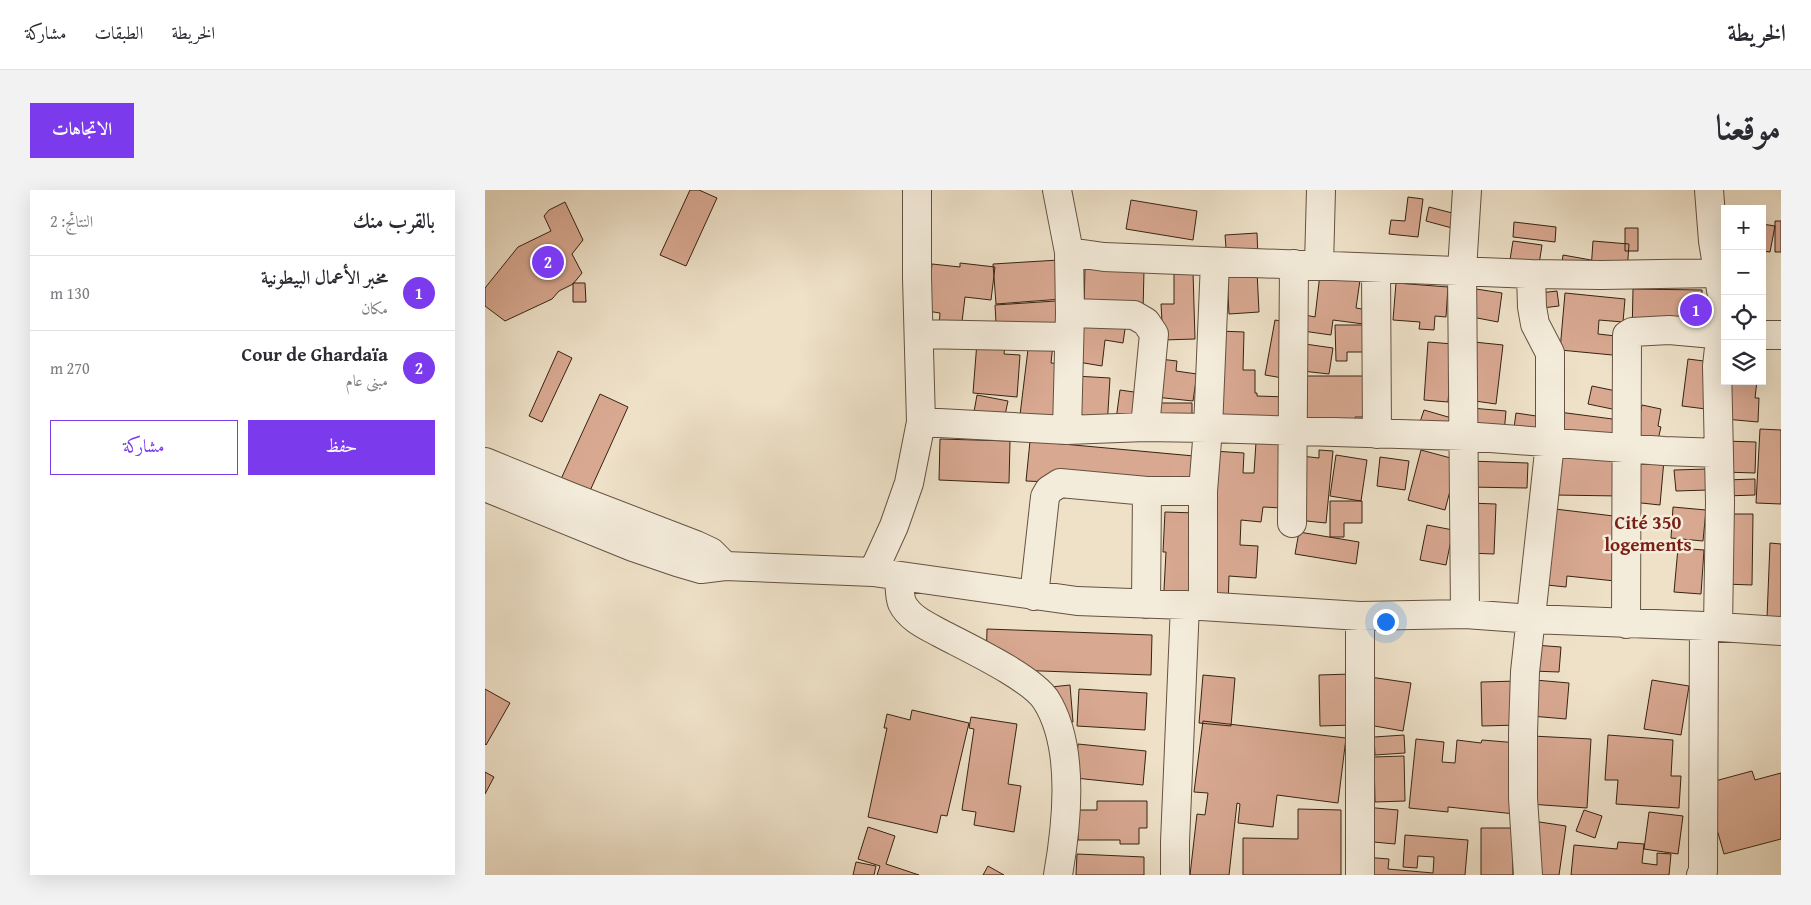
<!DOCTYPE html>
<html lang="ar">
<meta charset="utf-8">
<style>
body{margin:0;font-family:"Gentium Book Plus",Amiri,serif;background:#f2f2f3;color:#2b2b33;direction:rtl}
.controls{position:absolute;right:15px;top:15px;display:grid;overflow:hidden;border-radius:0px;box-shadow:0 5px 20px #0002}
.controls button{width:45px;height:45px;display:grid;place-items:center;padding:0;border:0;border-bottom:1px solid #e1e1e2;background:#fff;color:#2b2b33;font:25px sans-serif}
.you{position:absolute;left:900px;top:431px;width:18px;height:18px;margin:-12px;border:4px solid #fff;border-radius:50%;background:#1a73e8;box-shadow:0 0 0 8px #1a73e833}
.badge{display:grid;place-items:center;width:32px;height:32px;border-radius:50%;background:#7c3aed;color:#fff;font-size:16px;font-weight:700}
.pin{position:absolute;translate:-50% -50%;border:2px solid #fff;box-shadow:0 1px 5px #0006}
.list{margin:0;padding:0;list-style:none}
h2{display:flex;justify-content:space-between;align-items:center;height:65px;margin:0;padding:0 20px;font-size:21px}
h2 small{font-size:16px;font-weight:400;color:#7c7c81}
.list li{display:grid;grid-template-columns:32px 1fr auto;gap:15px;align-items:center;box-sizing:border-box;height:75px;padding:0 20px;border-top:1px solid #e1e1e2}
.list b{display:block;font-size:19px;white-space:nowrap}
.list p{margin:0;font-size:16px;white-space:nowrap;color:#7c7c81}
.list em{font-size:16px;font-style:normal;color:#7c7c81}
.actions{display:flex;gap:10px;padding:15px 20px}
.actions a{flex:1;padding:11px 0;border:1px solid #7c3aed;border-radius:0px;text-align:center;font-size:18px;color:#7c3aed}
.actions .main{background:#7c3aed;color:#fff}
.icon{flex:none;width:28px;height:28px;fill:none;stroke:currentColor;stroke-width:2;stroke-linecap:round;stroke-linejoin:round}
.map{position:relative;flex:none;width:1296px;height:685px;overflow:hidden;direction:ltr;border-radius:0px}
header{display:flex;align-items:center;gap:30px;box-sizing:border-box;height:70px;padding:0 25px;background:#fff;border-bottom:1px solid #e1e1e2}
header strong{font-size:24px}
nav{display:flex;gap:28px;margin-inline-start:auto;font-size:18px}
.intro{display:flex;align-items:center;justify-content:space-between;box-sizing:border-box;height:120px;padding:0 30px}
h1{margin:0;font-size:35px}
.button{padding:12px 22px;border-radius:0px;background:#7c3aed;color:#fff;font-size:18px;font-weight:700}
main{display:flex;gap:30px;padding:0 30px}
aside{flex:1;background:#fff;border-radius:0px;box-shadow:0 5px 20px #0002}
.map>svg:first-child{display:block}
</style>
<header>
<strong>الخريطة</strong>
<nav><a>الخريطة</a><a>الطبقات</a><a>مشاركة</a></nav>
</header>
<div class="intro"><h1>موقعنا</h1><a class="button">الاتجاهات</a></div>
<main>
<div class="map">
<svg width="1296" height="685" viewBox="0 0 1296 685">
<rect width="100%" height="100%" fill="#eee1c8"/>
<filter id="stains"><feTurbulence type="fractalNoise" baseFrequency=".004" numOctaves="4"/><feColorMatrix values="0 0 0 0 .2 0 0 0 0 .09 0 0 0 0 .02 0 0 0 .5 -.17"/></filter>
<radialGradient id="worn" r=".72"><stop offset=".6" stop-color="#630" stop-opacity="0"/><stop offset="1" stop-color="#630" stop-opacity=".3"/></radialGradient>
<path fill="#d8a891" stroke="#372312" d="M205,0h9l18,8 -31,68 -26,-11z
M923,7l15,2 -5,38 -29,-3 2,-14 14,1z
M646,10l66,11 -4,29 -67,-11z
M80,12l18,38 -11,14 10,19 -9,11 -14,7 -7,8 -47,22 -20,-15v-18l33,-41 33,-16 -7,-15 5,-6z
M944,17l27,7 -4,14 -26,-7z
M1290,31h6v31h-6z
M1029,32l42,5 -1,15 -42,-5z
M1277,34l13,2 -5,26 -8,-1z
M1140,38h13v23h-13z
M772,43l1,25 -31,2 -2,-25z
M1028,51l29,4 -4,26 -29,-5z
M1108,51l36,3 -3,43 -36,-2z
M1078,65l28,5 -4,22 -27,-3z
M574,70l3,39 -66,5 -3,-40z
M475,73l35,4 -4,33 -26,-3 -4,33 -22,-3 1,-14 -13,-2 5,-47 28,3z
M600,78l59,2 -1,41 -59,-2z
M772,81l2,41 -30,2 -2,-41z
M689,82h19l2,67 -32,1 -2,-36h13z
M835,84l40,6 -4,28 17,3 -2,14 -38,-5 -2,15 -28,-4 2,-16 10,2z
M88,93h12l1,19h-13z
M911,93l52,4 -2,30 -11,-1 -1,14 -15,-1 1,-7 -27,-2z
M991,99l26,4 -4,29 -26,-5z
M1148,99l69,1v21h8v19l-78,7z
M1072,101l2,15 -17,2 -3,-15z
M1080,103l60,6 -2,23 -24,-2 -1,14 27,3 -2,19 -63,-6z
M571,111l2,31 -61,9 -2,-36z
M594,124l47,8 -3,21 -18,-3 -3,26 -30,-5z
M790,130l17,3 -9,55 -18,-3z
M850,135h33v27h-21v9h-11z
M734,141l25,1 -1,38h12v23h2v3l30,1 -1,33 -69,-2z
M544,151l24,3 -2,19 13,1 -8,73 -36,-22z
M492,152l28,2 -1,10 16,1 -3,42 -44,-4z
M943,152l25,2 -5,58 -24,-2z
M989,152l29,3 -7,59 -28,-4z
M820,154l28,4 -4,26 -27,-3z
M73,161l14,7 -30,64 -13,-6z
M675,169l17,2 -1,10 21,3 -4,27 -38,-4z
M1203,169l24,3 -6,47 -24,-3z
M590,186l35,2 -3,50 -34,-3z
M816,186h65v41h-11v12h-54z
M1242,191h30l-2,17h4l-1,24 -33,-3z
M1107,196l29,6 -4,18 -29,-6z
M635,200l28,4 -4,37 -29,-4z
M115,204l28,13 -39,86 -28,-14z
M492,205l31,6 -6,28 -30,-6z
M674,213h33v17h-33z
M1157,215l19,4 -3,17 3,1 -5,21 -22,-5z
M986,218l35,3 -3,33 -34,-3z
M939,220l31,9 -6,19 -31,-10z
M1074,222l61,8 -2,18 -62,-8z
M1031,223l27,4 -4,30 -27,-4z
M1275,239l21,1v74l-25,-1z
M455,249l70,2 -1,42 -70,-3z
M545,251l164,15 -3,32 -165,-7z
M1239,251l32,1 -1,31 -32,-1z
M771,252l30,2 -4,64 -19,-1 -2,15 -20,-2 -1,25 18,1 -2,32 -27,-2 -1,31 -19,-1 4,-155 31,2 -1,20h11z
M834,260l14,1 -7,72 -29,-3 4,-64 18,2z
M936,260l37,10 -13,50 -37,-10z
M1070,263l65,1 -1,42 -65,-1z
M851,265l31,5 -6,41 -31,-5z
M895,267l29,4 -4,29 -28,-4z
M1151,267l28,3 -4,45 -28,-3z
M983,271l60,2 -1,25 -59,-1z
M1222,279l1,21 -32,1 -2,-21z
M1270,289v16l-30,1 -1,-16z
M845,311h32v22h-18v14h-14z
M984,313l27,1 -2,50 -27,-1z
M1188,317l33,3 -3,31 -32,-3z
M1070,319l67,8 -7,64 -48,-5 -1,11 -19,-2z
M680,322l31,1 -5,97 -28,-1 3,-57h-3z
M1240,324h28l-1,71 -28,-1z
M942,335l26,5 -7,35 -26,-5z
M814,342l60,10 -3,22 -61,-10z
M1285,353l11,1v75l-14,-1z
M1193,358l26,2 -3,44 -27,-2z
M502,439l165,6 -1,40 -165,-6z
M1049,455l27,2 -2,25 -27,-1z
M867,484l1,51 -33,1 -1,-51z
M718,485l32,3 -4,48 -32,-3z
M885,487l41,6 -8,48 -40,-7z
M1050,490l34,3 -3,36 -35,-3z
M1167,490l37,6 -8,49 -37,-6z
M1033,491l1,44 -37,1 -1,-44z
M585,495l3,37 -19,1 -3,-36z
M0,499l25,14 -24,42 -1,-1z
M594,499l68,4 -2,37 -68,-4z
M427,520l57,13 -22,93 -6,-1 -4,18 -69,-16 19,-89h-3l3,-14 23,6z
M486,527l46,7 -9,60 13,2 -7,46 -40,-7 2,-13 -14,-2 12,-81 -5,-1z
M718,531l143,17 -8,65 -61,-8 -4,32 -35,-4 2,-19 -3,-1 -8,72h-39l7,-61 8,1 3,-22 -14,-1z
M919,545l1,18 -30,2 -1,-18z
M1123,545l65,5 -2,36h10l-2,32 -63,-4 2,-24h-13z
M1047,546l59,3 -4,69 -58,-4z
M931,549l28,3 -2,20 13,1 2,-23 24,3 1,-3 36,3 -3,71 -67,-7v5l-39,-4z
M593,554l68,7 -3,34 -68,-7z
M919,566l1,45 -30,1 -1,-45z
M1267,581l3,9 26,-7v66l-57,15 -20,-70z
M0,582l9,5 -9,17z
M612,611h50v27h-8v16h-19v-4h-42v-30h19z
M880,617l33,3 -3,34 -32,-3z
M813,619l43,1v65h-98v-37l55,1z
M1099,620l18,6 -7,22 -19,-7z
M1164,622l34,4 -5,38 -34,-5z
M1048,631l33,5 -7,49h-34z
M383,637l27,9 -9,28 33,11h-42l3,-9 -22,-7z
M996,638h31l1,47h-32z
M920,645l63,5 -3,35h-102l1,-18 25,2 -1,10 45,4 1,-16 -16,-1 -1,12 -14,-1z
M1133,652l26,2 -2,19 15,2v-12l14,1 -2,21h-98l3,-30 43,4z
M592,664l67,3v18h-68z
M371,672l20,4 -2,9h-21z
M503,676l16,9h-21z"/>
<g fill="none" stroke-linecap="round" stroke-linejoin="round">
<g stroke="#655240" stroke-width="30">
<path id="minor" d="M572,0l12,62 35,5 427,17 70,1 117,-2
M1224,0l4,51 9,55v24l-5,46 3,136 -2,125
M834,75l2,-75
M891,78l1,166
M585,123l64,2 12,7 8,12 -9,93
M434,144l150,3
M1277,145h19
M436,232l146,8 78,-3 63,1 7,-166
M582,240l3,-117 -1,-61
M0,272l86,35 125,48 15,7 14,14
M0,297l148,60 44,15 24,7 24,-3 148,6 204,29 108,4 175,11 105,-2 67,5 172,7 77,5
M718,301v115
M807,333l2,-259
M388,382l21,-46 15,-43 12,-61 -4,-144v-88
M414,387c1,8 0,18 3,26 7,15 25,23 38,30 26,14 91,44 106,67 29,46 21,124 12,175
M549,406l11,-99 4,-7 11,-7 87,8h56l5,-63 256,8 200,15 55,2
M661,414l1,-113
M980,424l-3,-344 5,-80
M875,426v259
M1141,434l1,-289 5,-3 37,-2 56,5
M690,685v-33l10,-237
M1043,685l-5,-77v-65l2,-61 25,-229v-90l-15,-29 -3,-17 -1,-33
M1216,685l2,-4 1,-245"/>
</g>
<use href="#minor" stroke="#f4ecdb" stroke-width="28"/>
</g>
<g text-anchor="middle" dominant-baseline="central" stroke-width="5" stroke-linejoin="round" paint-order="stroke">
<g font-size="19" font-weight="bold" fill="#7a1f14" stroke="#f4ecdb">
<text x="1163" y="332">Cité 350<tspan x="1163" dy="22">logements</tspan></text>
</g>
</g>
<rect width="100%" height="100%" filter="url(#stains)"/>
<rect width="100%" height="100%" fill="url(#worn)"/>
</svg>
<div class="controls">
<button>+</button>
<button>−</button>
<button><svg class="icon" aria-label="locate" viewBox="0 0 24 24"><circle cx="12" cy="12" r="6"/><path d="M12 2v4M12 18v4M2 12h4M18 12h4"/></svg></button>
<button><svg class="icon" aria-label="layers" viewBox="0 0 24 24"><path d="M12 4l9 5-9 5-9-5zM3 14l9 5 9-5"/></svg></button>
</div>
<div class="you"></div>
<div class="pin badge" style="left:1211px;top:120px">1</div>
<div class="pin badge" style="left:63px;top:72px">2</div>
</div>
<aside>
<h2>بالقرب منك<small>النتائج: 2</small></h2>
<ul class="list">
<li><span class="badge">1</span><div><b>مخبر الأعمال البيطونية</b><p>مكان</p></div><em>130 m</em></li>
<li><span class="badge">2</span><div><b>Cour de Ghardaïa</b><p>مبنى عام</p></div><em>270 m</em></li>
</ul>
<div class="actions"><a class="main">حفظ</a><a>مشاركة</a></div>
</aside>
</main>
